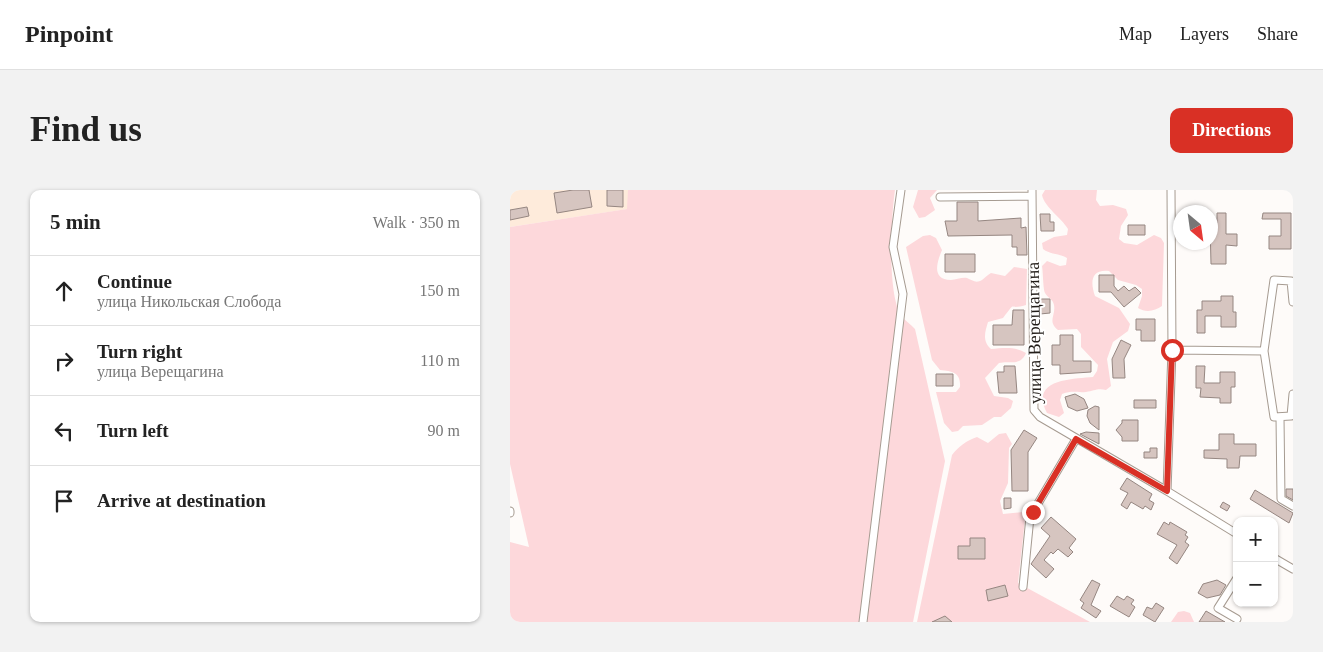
<!DOCTYPE html>
<meta charset="utf-8">
<style>
body{margin:0;font-family:"Times New Roman",serif;background:#f2f2f2;color:#222}
.controls{position:absolute;right:15px;bottom:15px;display:grid;overflow:hidden;border-radius:10px;box-shadow:0 1px 4px #0004}
.controls button{width:45px;height:45px;display:grid;place-items:center;padding:0;border:0;border-bottom:1px solid #e0e0e0;background:#fff;color:#222;font:25px sans-serif}
.compass{position:absolute;left:663px;top:15px;width:45px;height:45px;border-radius:50%;background:#fff;box-shadow:0 1px 4px #0004;rotate:151deg}
.stop{position:absolute;width:15px;height:15px;margin:-11px;border:4px solid #d93025;border-radius:50%;background:#fff}
.stop.end{background:#d93025;border-color:#fff;box-shadow:0 1px 5px #0008}
.list{margin:0;padding:0;list-style:none}
h2{display:flex;justify-content:space-between;align-items:center;height:65px;margin:0;padding:0 20px;font-size:21px}
h2 small{font-size:16px;font-weight:400;color:#767676}
.list li{display:grid;grid-template-columns:32px 1fr auto;gap:15px;align-items:center;box-sizing:border-box;height:70px;padding:0 20px;border-top:1px solid #e0e0e0}
.list b{display:block;font-size:19px;white-space:nowrap}
.list p{margin:0;font-size:16px;white-space:nowrap;color:#767676}
.list em{font-size:16px;font-style:normal;color:#767676}
.icon{flex:none;width:28px;height:28px;fill:none;stroke:currentColor;stroke-width:2;stroke-linecap:round;stroke-linejoin:round}
.map{position:relative;flex:none;width:783px;height:432px;overflow:hidden;border-radius:10px}
header{display:flex;align-items:center;gap:30px;box-sizing:border-box;height:70px;padding:0 25px;background:#fff;border-bottom:1px solid #e0e0e0}
header strong{font-size:24px}
nav{display:flex;gap:28px;margin-inline-start:auto;font-size:18px}
.intro{display:flex;align-items:center;justify-content:space-between;box-sizing:border-box;height:120px;padding:0 30px}
h1{margin:0;font-size:35px}
.button{padding:12px 22px;border-radius:10px;background:#d93025;color:#fff;font-size:18px;font-weight:700}
main{display:flex;gap:30px;padding:0 30px}
aside{flex:1;background:#fff;border-radius:10px;box-shadow:0 1px 4px #0004}
.map>svg:first-child{display:block}
</style>
<header>
<strong>Pinpoint</strong>
<nav><a>Map</a><a>Layers</a><a>Share</a></nav>
</header>
<div class="intro"><h1>Find us</h1><a class="button">Directions</a></div>
<main>
<aside>
<h2>5 min<small>Walk · 350 m</small></h2>
<ul class="list">
<li><svg class="icon" aria-label="ahead" viewBox="0 0 24 24"><path d="M12 20V5M6 11l6-6 6 6"/></svg><div><b>Continue</b><p>улица Никольская Слобода</p></div><em>150 m</em></li>
<li><svg class="icon" aria-label="right" viewBox="0 0 24 24"><path d="M7 20v-9h11M14 6l5 5-5 5"/></svg><div><b>Turn right</b><p>улица Верещагина</p></div><em>110 m</em></li>
<li><svg class="icon" aria-label="left" viewBox="0 0 24 24"><path d="M17 20v-9H6M10 6l-5 5 5 5"/></svg><div><b>Turn left</b></div><em>90 m</em></li>
<li><svg class="icon" aria-label="arrive" viewBox="0 0 24 24"><path d="M6 21V4h12l-3 4 3 4H6"/></svg><div><b>Arrive at destination</b></div></li>
</ul>
</aside>
<div class="map">
<svg width="783" height="432" viewBox="0 0 783 432">
<rect width="100%" height="100%" fill="#fefbf9"/>
<path fill="#feebdb" d="M0,0h118v19l-118,18z"/>
<path fill="#fdd8db" d="M118,0h267c-4,27 -8,102 6,126 4,4 10,9 14,13l30,132 -32,161h-403v-80l19,5 -19,-83v-237l117,-18z
M408,0h19l-7,8 5,12 -10,7 -6,1 -6,-11z
M535,0h52l-1,10 4,6 13,-1 13,4 2,6 -7,11 -2,13 5,4 13,2 17,-10 7,3 3,5 -2,63c-7,5 -16,7 -24,2l4,-12v-7l-6,-4 -18,-5 -9,-9c-18,-2 -19,11 -14,25l24,12 11,16 -2,7 -15,11 -6,17 4,27 -5,4c-9,-2 -12,1 -20,2 -10,1 -12,-2 -24,2l-2,6 4,13 -5,4 -12,-4c-18,-34 25,-34 46,-36l4,-6 1,-6 -17,-18v-13l-4,-5 -19,1c-11,-9 -2,-14 -4,-25 -1,-6 -6,-7 -9,-12 -2,-4 -2,-22 -3,-27l5,-5 13,5 6,-1 1,-7c-8,-5 -16,-3 -24,-9l-1,-6 12,-6 13,-2 1,-6c-7,-12 -23,-21 -26,-34z
M420,45l6,3 6,12c-5,12 -11,30 9,30 5,0 11,-3 16,-2 5,2 9,6 15,2 3,-2 5,-5 9,-7l14,3 9,-9 13,2 -1,36c-20,6 -8,-6 -23,13l-15,4c-3,10 -6,19 3,27 12,-1 24,-3 35,4 -6,14 -16,7 -27,10l-14,15 9,18 14,2 5,3 -2,7 -10,9h-7l-12,8 -19,1 -5,5 -6,1 -8,-9 -8,-31h20l4,-5c1,-14 -7,-16 -20,-17l-8,-10 -26,-113 17,-11z
M496,243l6,11 -3,4 -1,35 -8,18 3,13 20,-2 2,7 -7,64 72,39h-173l35,-167c7,-9 14,-14 25,-18l11,6 11,-9z
M674,421l6,2 4,9h-23l7,-10z"/>
<path fill="#d6c5c0" stroke="#958681" d="M63,0h16l3,17 -35,6 -3,-20z
M97,0h16v17l-16,-1z
M447,12h21v19l43,-3v10l5,-1 1,28h-10v-8h-5v-12l-64,1 -3,-15h12z
M17,17l2,9 -19,4v-10z
M707,23h9v21h11v12l-11,-1v19h-15l-1,-41h7z
M753,23h28v36h-22v-13h12v-17h-19z
M530,24h10v8h4v9h-13z
M618,35h17v10h-17z
M435,64h30v18h-30z
M589,85h15v11l4,5 6,-5 5,5 6,-4 6,6 -17,14 -13,-15h-12z
M711,106h12v16h3v15h-15v-11h-16v17h-8v-23h5v-9h19z
M530,109h10v14l-10,1z
M503,120h11v35h-31v-20h19z
M626,129h19v22h-14v-11h-5z
M550,145h13v26h18v11l-31,2v-9h-8v-20h8z
M611,150l10,5 -7,14 1,19h-12l-1,-19z
M494,176h11l2,27h-18l-2,-21h7z
M686,176h9l-1,17h16v-11h15v15h-4v16h-11v-5l-20,-1 1,-9h-5z
M426,184h17v12h-17z
M565,204l9,5 4,9 -11,3 -9,-4 -3,-10z
M624,210h22v8h-22z
M585,216l4,1v23l-9,-7 -3,-7 1,-6z
M612,230h16v21h-16v-4l-6,-7 6,-7z
M514,240l13,8 -9,14v39h-16l-1,-41z
M576,242l13,1v11l-19,-10z
M709,244h15v10h22v12h-16l-1,12h-12v-9l-23,-1v-8h15z
M640,258h7v10h-13v-6h6z
M617,288l25,16 -3,6 5,3 -3,7 -6,-4 -2,3 -12,-7 -4,7 -6,-4 7,-12 -8,-4z
M776,299h7v11l-7,-4z
M745,300l38,23 -4,10 -39,-24z
M494,308h7v10l-7,1z
M713,312l7,4 -3,5 -7,-4z
M541,327l25,22 -7,9 4,4 -5,5 -10,-8 -5,5 -2,-2 -7,8 10,9 -8,9 -15,-14 19,-28 -9,-8z
M654,332l5,3 1,-3 17,10 -2,3 3,2 -3,5 4,3 -12,19 -8,-6 8,-13 -20,-11z
M460,348h15v21h-27v-13h12z
M582,390l8,4 -9,21 10,6 -5,7 -15,-10 3,-5 -4,-3z
M707,390l9,5 -6,10 -13,3 -9,-5 5,-9z
M495,395l3,11 -20,5 -2,-11z
M607,406l7,4 3,-4 7,4 -3,4 4,3 -6,10 -19,-11z
M646,413l8,5 -9,14 -12,-7 4,-8 5,2z
M696,421l19,11h-26z
M435,426l7,6h-20z"/>
<g fill="none" stroke-linecap="round" stroke-linejoin="round">
<g stroke="#a69b91" stroke-width="9">
<path id="minor" d="M522,0l2,220 6,7 127,74
M661,0l1,160 -5,141 70,43
M430,7l92,-1
M783,112l-2,-21 -17,-1 -10,71 10,66 17,-1 2,-22
M662,160l92,1
M770,227l1,82 12,7
M0,321v2
M764,368l19,11
M727,388l-19,30 19,11
M513,397l7,-70 46,-78
M353,432l40,-328 -10,-47 8,-57"/>
</g>
<use href="#minor" stroke="#fff" stroke-width="7"/>
</g>
<g fill="none" stroke-linecap="round" stroke-linejoin="round">
<path stroke="#d93025" stroke-width="6" d="M523,322l43,-73 91,52 5,-141"/>
</g>
<g text-anchor="middle" dominant-baseline="central" stroke-width="4" stroke-linejoin="round" paint-order="stroke">
<g font-size="18" fill="#221d19" stroke="#fff">
<text transform="translate(524 143) rotate(-91)">улица Верещагина</text>
</g>
</g>
</svg>
<div class="controls">
<button>+</button>
<button>−</button>
</div>
<svg class="compass" viewBox="-18 -18 36 36"><path d="M0-13l5 13h-10z" fill="#e53935"/><path d="M0 13l5-13h-10z" fill="#767676"/></svg>
<div class="stop" style="left:662px;top:160px"></div>
<div class="stop end" style="left:523px;top:322px"></div>
</div>
</main>
